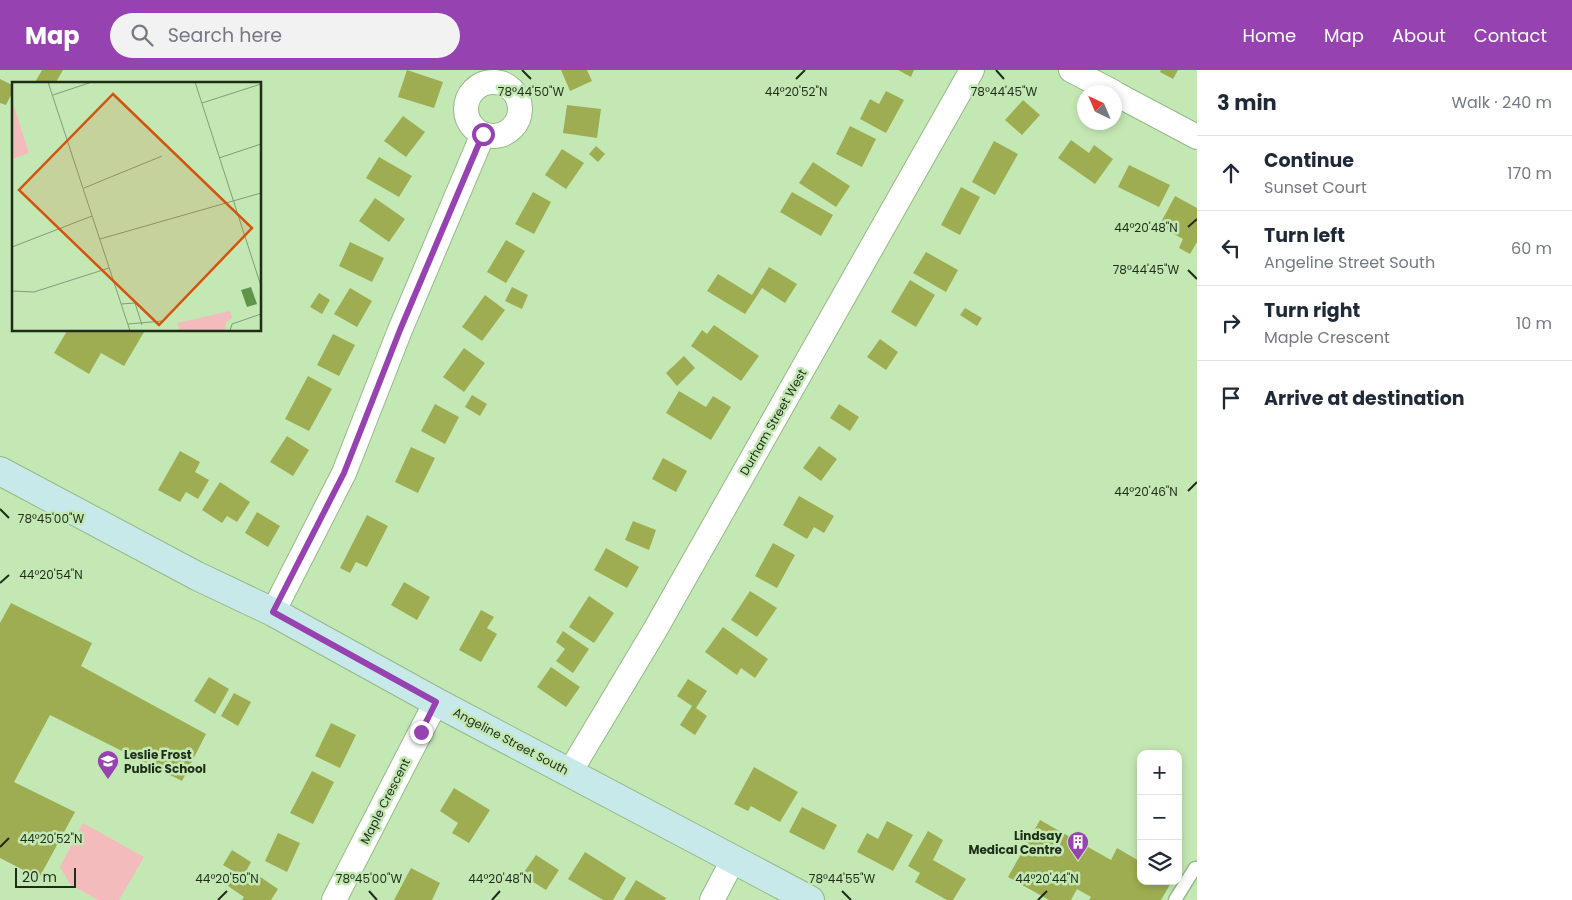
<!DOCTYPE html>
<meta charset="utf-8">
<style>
body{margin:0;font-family:Poppins,sans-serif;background:#f2f2f3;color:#1f2937}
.controls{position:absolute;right:15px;bottom:15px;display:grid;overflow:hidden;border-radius:10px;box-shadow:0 2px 8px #0003}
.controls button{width:45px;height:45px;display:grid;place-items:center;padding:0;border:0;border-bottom:1px solid #e0e1e3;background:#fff;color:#1f2937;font:25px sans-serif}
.compass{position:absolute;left:1077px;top:15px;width:45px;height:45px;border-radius:50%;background:#fff;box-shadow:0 2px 8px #0003;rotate:316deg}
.scale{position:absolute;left:15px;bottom:12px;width:61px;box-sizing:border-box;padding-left:5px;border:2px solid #1e2c18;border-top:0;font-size:14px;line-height:18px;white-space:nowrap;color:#1e2c18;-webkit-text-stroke:4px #c3e8b4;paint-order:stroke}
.stop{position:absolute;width:15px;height:15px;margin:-11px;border:4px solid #9642b1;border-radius:50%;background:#fff}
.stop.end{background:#9642b1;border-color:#fff;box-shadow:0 1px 5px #0008}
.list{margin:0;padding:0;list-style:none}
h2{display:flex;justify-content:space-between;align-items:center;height:65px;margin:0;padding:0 20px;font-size:21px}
h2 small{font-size:16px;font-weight:400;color:#747a83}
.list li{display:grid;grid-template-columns:32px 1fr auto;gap:15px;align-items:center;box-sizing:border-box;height:75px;padding:0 20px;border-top:1px solid #e0e1e3}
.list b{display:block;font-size:19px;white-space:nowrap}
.list p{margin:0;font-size:16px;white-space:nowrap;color:#747a83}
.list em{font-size:16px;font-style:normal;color:#747a83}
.icon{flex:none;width:28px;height:28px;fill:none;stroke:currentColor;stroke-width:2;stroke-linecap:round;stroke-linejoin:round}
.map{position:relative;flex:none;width:1197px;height:830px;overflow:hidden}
header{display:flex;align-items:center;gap:30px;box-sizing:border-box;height:70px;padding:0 25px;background:#9642b1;color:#fff}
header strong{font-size:24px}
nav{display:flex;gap:28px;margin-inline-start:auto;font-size:18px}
.search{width:350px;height:45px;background:#f2f2f3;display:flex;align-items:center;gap:12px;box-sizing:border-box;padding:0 18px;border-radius:28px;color:#747a83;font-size:19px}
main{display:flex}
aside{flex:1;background:#fff}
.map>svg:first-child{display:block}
</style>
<header>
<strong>Map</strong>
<div class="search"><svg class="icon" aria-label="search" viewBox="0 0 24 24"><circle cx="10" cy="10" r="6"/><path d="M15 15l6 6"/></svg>Search here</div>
<nav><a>Home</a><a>Map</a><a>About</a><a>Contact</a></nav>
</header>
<main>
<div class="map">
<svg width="1197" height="830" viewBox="0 0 1197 830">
<rect width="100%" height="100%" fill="#c3e8b4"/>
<path fill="#f4bbbc" d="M83,753l61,34 -25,43h-21l-28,-16 -10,-17z"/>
<path fill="#9fad52" d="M42,0h21l-8,14h-21z
M407,0l36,12 -9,26 -36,-11z
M561,0h26l5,11 -22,10z
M898,0h16l-3,7z
M1161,0h17l-5,9 -13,-7z
M0,9l14,7v3l-8,16 -6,-2z
M886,21l18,9 -18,33 -26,-14 10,-20 9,5z
M1023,30l17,15 -18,20 -17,-15z
M567,35l34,4 -4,29 -34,-5z
M403,46l22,16 -19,25 -22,-16z
M850,56l26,13 -14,28 -26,-13z
M1071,70l18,13 5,-8 19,14 -18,25 -37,-26z
M994,71l24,13 -23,41 -23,-13z
M596,76l9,8 -7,8 -9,-8z
M562,79l22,14 -18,26 -21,-14z
M379,87l33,19 -13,21 -33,-19z
M813,92l37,24 -14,21 -37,-24z
M1129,95l41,20 -11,22 -41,-20z
M961,117l19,10 -20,38 -19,-10z
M533,122l18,10 -17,32 -19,-10z
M792,122l41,23 -12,21 -41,-24z
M1175,126l22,12v34l-7,12 -11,-6 4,-9 -24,-13z
M375,128l30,21 -16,23 -30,-21z
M506,170l19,11 -19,32 -19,-11z
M350,172l34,16 -12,24 -33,-16z
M926,182l32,18 -12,22 -33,-19z
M769,197l28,17 -12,19 -23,-15 -17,26 -38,-23 11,-17 34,21z
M910,210l25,15 -19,32 -25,-15z
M512,217l16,8 -6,14 -17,-8z
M350,218l22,13 -15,26 -23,-13z
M319,223l11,7 -8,14 -12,-7z
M485,225l20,15 -23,31 -20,-14z
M965,238l17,10 -5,8 -17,-11z
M714,255l45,31 -18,25 -50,-35 11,-16 5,4z
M65,260h76l3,2 -20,34 -23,-13 -12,21 -35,-21 13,-22z
M333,264l22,11 -16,31 -22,-11z
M880,269l18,13 -12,18 -19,-13z
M464,278l21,15 -21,29 -21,-15z
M684,286l11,12 -18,18 -11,-13z
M308,306l24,13 -23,42 -24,-12z
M679,321l27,16 7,-11 18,11 -20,33 -45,-27z
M472,325l15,9 -7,12 -15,-9z
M435,334l24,13 -14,27 -24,-13z
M839,334l20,13 -9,14 -20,-13z
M287,366l22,14 -16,26 -23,-14z
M819,376l18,13 -16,22 -18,-13z
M411,377l24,11 -17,35 -23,-11z
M180,381l20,11 -5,10 14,8 -11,19 -12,-7 -6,10 -22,-12z
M663,388l24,13 -11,21 -24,-13z
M220,412l30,20 -13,20 -10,-6 -5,7 -20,-13z
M799,426l35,20 -10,17 -10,-6 -7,12 -24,-14z
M257,442l23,14 -12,21 -23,-14z
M367,445l21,11 -21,41 -11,-5 -6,11 -10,-5z
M633,451l23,9 -7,20 -24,-10z
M773,473l22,12 -18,33 -22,-12z
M606,478l33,19 -12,21 -33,-18z
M404,512l26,15 -13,23 -26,-15z
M750,521l27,17 -20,29 -26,-17z
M589,526l25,17 -20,30 -25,-16z
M11,533l81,40 -11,23 125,68 -24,47 -132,-66 -36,67 61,30 -36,66 -39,-20v-235z
M481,540l13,7 -7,11 10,6 -16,28 -22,-12z
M723,557l45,32 -13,19 -14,-10 -4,7 -32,-23z
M563,561l26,18 -16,24 -17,-12 9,-12 -9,-7z
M551,597l29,20 -14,20 -29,-20z
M209,607l20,12 -14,25 -21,-13z
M688,609l19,12 -11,17 11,8 -12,19 -15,-10 12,-19 -15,-10z
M234,623l17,9 -13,24 -17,-10z
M331,653l25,12 -16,33 -25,-12z
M754,697l44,25 -18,30 -29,-16 -3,5 -14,-7z
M312,701l22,11 -21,42 -23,-11z
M454,718l36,22 -21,33 -17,-10 6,-10 -18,-12z
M802,737l35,18 -13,25 -35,-18z
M1040,750l71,40 6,-12 24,14v19h31l-11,19h-72l2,-3 -14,-8 -6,11h-22l-41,-23z
M887,751l26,14 -20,36 -36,-19 10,-19 11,6z
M928,761l15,9 -10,20 33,19 -13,21h-6l-32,-18 5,-9 -12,-7z
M278,763l22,10 -13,29 -22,-11z
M232,780l19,12 -8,15 -20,-12z
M585,782l41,26 -13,22h-10l-35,-21z
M536,785l23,15 -13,20 -24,-15z
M411,798l29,15 -8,17h-38z
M256,804l22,15 -7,11h-29l2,-3 -16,-11 7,-11 14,9z
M636,810l30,18 -1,2h-41z"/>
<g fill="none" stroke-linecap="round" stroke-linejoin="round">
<g stroke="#95b987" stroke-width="15">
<path id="lane" d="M1175,830l20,-32"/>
</g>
<g stroke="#95b987" stroke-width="26">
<path id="street" d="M1071,0l42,22
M466 39a27 27 0 1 1 54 0a27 27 0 1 1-54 0Z
M1114,23l83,44
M273,542l71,-139 56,-143 83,-196
M570,702l85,-142 317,-560
M334,830l102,-198
M712,830l21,-40"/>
</g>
<g stroke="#95b987" stroke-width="30">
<path id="secondary" d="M0,401l197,105 76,36 163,90 374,198"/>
</g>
<use href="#lane" stroke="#fff" stroke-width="12"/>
<use href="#street" stroke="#fff" stroke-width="24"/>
<use href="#secondary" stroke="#c8e9ea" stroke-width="28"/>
</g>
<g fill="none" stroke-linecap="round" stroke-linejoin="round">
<path stroke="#9642b1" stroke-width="6" d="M421,662l15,-30 -163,-90 71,-139 56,-143 83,-196"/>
</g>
<path fill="none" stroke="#1e2c18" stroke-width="2" d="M522,0l9,9M996,0l8,9M796,9l9,-9M1188,157l9,-8M1188,200l9,9M1188,421l9,-9M0,439l9,9M0,513l9,-8M0,777l9,-9M369,821l8,9M842,821l9,9M218,830l9,-9M492,830l8,-9M1038,830l9,-9"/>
<defs>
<g id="school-pin" transform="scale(1.125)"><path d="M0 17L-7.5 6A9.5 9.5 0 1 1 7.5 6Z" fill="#9642b1" stroke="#c3e8b4"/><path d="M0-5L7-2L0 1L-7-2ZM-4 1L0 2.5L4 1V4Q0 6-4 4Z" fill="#fff"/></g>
<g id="building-pin" transform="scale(1.125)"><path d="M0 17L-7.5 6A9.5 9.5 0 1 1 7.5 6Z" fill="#9642b1" stroke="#c3e8b4"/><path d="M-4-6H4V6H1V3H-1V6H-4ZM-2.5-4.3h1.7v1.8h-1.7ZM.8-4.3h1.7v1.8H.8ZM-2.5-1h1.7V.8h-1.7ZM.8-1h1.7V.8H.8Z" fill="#fff"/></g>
</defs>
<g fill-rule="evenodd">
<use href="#school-pin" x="108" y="691"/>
<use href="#building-pin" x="1078" y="772"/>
</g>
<g text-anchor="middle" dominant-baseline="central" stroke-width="5" stroke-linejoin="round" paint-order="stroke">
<g font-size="12" fill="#1e2c18" stroke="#c3e8b4">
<text transform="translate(773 352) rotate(-60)">Durham Street West</text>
<text transform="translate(511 671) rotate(28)">Angeline Street South</text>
<text transform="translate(385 731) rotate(-63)">Maple Crescent</text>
</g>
<g font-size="12" font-weight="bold" fill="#1e2c18" stroke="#c3e8b4" text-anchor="start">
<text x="124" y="684">Leslie Frost<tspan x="124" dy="14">Public School</tspan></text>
<text x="1062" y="765" text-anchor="end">Lindsay<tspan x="1062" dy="14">Medical Centre</tspan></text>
</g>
</g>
<g transform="translate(12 12)">
<rect width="249" height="249" fill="#c3e8b4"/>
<path d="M0,18l17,53 -17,6zM218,229l2,7 -6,4 -1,9h-45l-3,-8z" fill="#f4bbbc"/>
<path d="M239,205l6,17 -10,3 -6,-17z" fill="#61944b"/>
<path fill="none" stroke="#819d76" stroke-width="1" d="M36,0l82,249M183,0l66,204M41,13l39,-13M190,21l59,-19M207,76l42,-14M72,106l78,-32M88,157l161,-46M0,165l80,-31M0,209l22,1 75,-24M109,222l14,-1 7,22M116,242l34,-3M218,249l2,-7 29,-10"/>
<path fill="#d4540d" fill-opacity="0.15" stroke="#d4540d" stroke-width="2.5" d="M101,12l139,134 -93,97 -140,-135z"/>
<rect width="249" height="249" fill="none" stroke="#1e2c18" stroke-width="2.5"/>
</g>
<g font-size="12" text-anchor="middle" fill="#1e2c18" stroke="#c3e8b4" stroke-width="5" stroke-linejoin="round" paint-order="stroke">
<text x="796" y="26">44°20'52"N</text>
<text x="531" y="26">78°44'50"W</text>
<text x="1004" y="26">78°44'45"W</text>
<text x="1146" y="162">44°20'48"N</text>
<text x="1146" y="204">78°44'45"W</text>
<text x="1146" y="426">44°20'46"N</text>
<text x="51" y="453">78°45'00"W</text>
<text x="51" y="509">44°20'54"N</text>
<text x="51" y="773">44°20'52"N</text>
<text x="369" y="813">78°45'00"W</text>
<text x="842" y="813">78°44'55"W</text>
<text x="227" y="813">44°20'50"N</text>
<text x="500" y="813">44°20'48"N</text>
<text x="1047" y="813">44°20'44"N</text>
</g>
</svg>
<div class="controls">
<button>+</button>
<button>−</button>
<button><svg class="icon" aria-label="layers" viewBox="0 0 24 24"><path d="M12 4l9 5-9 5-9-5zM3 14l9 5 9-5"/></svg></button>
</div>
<svg class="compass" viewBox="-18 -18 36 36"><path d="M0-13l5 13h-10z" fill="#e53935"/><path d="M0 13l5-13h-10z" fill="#747a83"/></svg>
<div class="scale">20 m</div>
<div class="stop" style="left:483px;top:64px"></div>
<div class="stop end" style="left:421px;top:662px"></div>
</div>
<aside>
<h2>3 min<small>Walk · 240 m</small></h2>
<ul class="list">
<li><svg class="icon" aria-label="ahead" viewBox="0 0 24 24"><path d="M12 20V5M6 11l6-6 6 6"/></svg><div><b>Continue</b><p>Sunset Court</p></div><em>170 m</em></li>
<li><svg class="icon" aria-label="left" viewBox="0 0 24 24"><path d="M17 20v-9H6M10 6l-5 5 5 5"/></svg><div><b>Turn left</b><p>Angeline Street South</p></div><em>60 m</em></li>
<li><svg class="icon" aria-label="right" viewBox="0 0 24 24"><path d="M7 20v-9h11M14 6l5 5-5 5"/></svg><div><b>Turn right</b><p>Maple Crescent</p></div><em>10 m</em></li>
<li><svg class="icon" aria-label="arrive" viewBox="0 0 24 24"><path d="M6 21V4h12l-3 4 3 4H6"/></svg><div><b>Arrive at destination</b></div></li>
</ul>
</aside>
</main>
